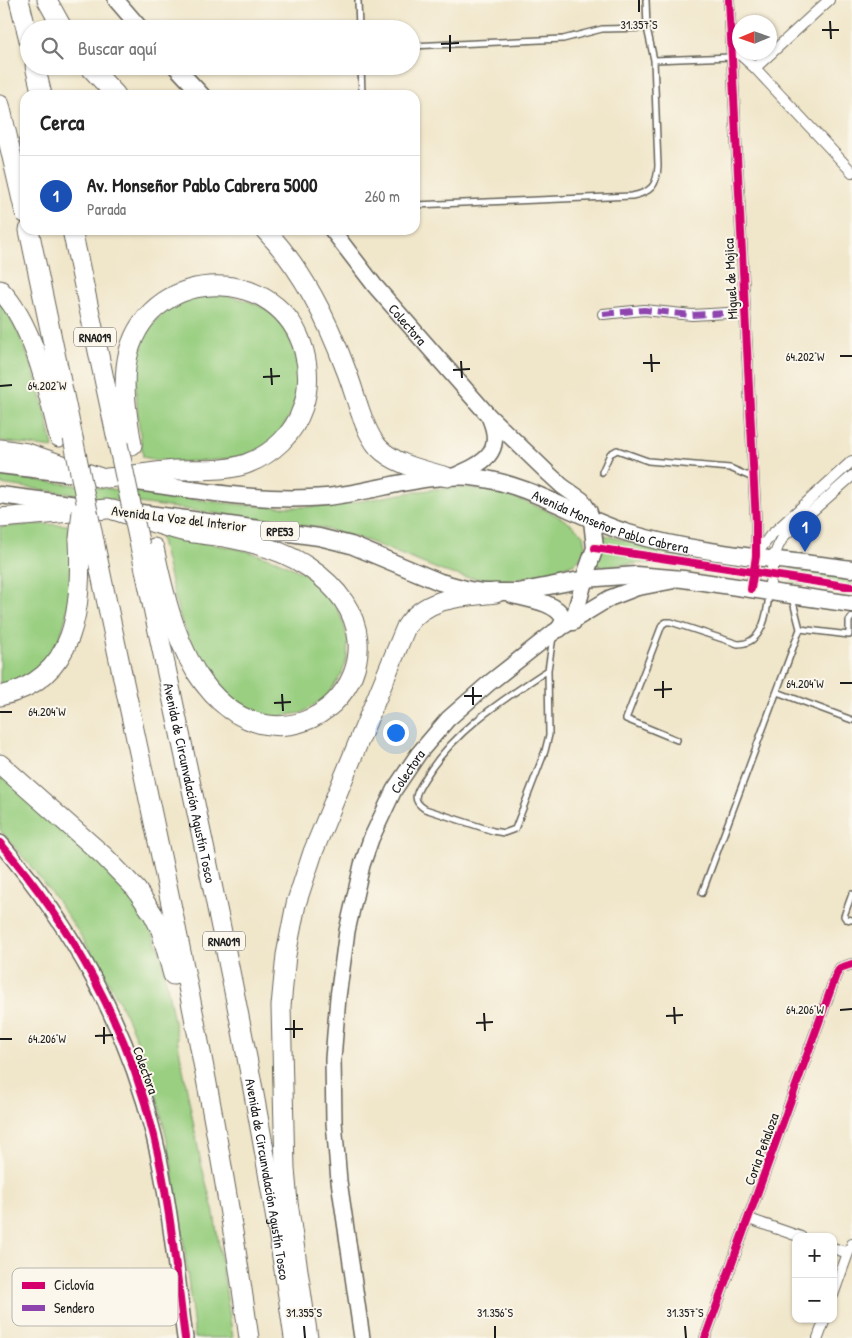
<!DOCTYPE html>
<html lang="es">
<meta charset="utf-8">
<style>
body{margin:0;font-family:"Patrick Hand",sans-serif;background:#f2f2f2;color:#222}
.controls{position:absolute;right:15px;bottom:15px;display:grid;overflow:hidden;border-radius:10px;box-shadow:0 1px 4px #0004}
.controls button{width:45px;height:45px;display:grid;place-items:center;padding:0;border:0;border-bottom:1px solid #e0e0e0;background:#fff;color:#222;font:25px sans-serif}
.compass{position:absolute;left:732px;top:15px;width:45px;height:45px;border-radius:50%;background:#fff;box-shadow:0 1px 4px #0004;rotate:268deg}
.you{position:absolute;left:395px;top:732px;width:18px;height:18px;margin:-12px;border:4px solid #fff;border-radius:50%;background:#1a73e8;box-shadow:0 0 0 8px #1a73e833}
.badge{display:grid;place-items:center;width:32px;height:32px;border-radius:50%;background:#b5179e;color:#fff;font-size:16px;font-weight:700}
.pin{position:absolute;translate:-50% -41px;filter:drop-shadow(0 1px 2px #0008)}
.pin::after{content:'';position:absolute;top:26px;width:18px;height:15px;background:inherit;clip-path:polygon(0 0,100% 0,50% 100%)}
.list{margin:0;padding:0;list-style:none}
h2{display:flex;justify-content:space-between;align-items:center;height:65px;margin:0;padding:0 20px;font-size:21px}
h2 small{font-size:16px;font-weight:400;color:#767676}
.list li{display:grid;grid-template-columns:32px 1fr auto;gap:15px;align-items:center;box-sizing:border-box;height:80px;padding:0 20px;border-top:1px solid #e0e0e0}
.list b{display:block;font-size:19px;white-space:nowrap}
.list p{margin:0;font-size:16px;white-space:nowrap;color:#767676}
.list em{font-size:16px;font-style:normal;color:#767676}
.icon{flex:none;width:28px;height:28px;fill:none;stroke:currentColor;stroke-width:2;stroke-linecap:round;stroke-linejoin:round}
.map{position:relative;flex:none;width:852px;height:1338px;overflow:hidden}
.search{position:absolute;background:#fff;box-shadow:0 1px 4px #0004;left:20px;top:20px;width:400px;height:55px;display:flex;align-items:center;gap:12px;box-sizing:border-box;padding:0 18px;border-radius:28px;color:#767676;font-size:19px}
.panel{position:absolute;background:#fff;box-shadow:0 1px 4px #0004;left:20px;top:90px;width:400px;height:145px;border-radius:15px}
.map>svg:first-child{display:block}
</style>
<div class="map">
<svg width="852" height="1338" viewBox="0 0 852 1338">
<rect width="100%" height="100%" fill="#fbf7ec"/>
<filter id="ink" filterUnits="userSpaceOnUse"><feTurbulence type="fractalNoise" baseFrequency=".02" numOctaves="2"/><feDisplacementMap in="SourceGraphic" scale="10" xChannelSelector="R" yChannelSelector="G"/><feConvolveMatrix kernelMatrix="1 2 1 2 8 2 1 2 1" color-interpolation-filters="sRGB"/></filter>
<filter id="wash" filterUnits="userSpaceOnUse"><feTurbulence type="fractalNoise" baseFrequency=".0096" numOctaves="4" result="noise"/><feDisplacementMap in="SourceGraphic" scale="20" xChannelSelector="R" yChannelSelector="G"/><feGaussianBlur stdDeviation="1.12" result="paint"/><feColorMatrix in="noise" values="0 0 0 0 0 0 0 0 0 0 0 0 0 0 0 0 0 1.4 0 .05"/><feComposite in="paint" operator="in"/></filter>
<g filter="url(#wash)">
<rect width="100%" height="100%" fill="#f0e6ca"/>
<path fill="#9acf81" stroke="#5b764e" d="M220,295c22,3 46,9 60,28 31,40 22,104 -25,128 -18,8 -36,9 -55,10 -20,1 -38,1 -57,-4 -7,-58 -24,-136 50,-159 9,-2 18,-2 27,-3z
M0,302c28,39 44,99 53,146l-53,-7z
M0,476c54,6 108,13 162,19 46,6 92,13 139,12 43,0 85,-12 127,-17 17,-2 33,-4 49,-1 31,5 85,22 106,46l3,16 -11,12 -29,11 -38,6 -22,-1 -22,-2 -22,-6 -77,-31 -43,-12 -322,-44z
M41,524l27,1c6,40 5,109 -25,139 -12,12 -27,18 -43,23v-160z
M601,534l60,16 80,13 -5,10 -7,2 -44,-8 -42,-4 -48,4z
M160,536l16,1 67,13 33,10 29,14 23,22 10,14 6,15 4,16 -1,16 -5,17 -16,23 -24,16 -31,4 -36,-14 -32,-37 -9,-16 -15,-35z
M783,568l69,9v17l-12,-6 -46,-5 -7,-6z
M0,772l117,104 23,31 20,42 41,214 13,50 19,125h-38c-7,-59 -13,-118 -24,-176 -6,-33 -13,-67 -25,-99 -32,-86 -86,-165 -146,-233z"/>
</g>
<g filter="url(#ink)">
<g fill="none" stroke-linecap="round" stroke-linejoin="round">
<g stroke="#666359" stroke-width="8">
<path id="lane" d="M358,1l1,28
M411,46l152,-7 39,-10 45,-1 -1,-28
M654,60l78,-3
M361,66l1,29
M415,205l217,-9c20,-4 25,-11 26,-30l-4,-106 -7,-32
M602,472l8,-18 7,-4 31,11 82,7 23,10
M792,598l8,31
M548,670l1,65 -4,16 -30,78 -11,4 -11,-2 -68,-22c-15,-9 -8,-17 -1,-29 29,-49 77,-79 124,-110l5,-33
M777,692l75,28
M677,740l-51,-21 36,-94 4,-3h5l67,22c25,0 29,-30 31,-50
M702,893l98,-264 49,6v-14l3,-4
M852,894l-8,22 2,3 6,1"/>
</g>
<g stroke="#666359" stroke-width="12">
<path id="street" d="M729,0l27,523v33l-5,33
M732,47l23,21 97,104
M755,68l74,-68
M603,314l41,-4 48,5 53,-3
M756,555l14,-19 82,-75
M769,591c3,-20 3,-38 15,-55l68,-60
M749,1219l52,18
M833,1248l15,5 4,-9
M833,1295l15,-42
M705,1338l131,-363 4,-7 12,-4
M818,1338l7,-19"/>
</g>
<g stroke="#666359" stroke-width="18">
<g id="secondary">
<path d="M116,0l25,29"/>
<path d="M175,66l27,29"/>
<path id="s1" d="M332,230l43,56 91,104 22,25 61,59 13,12 20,14 7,11 3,9"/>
<path d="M452,477c29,-13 53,-22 38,-58"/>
<path d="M0,843c73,84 128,185 154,293 16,66 22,135 31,202"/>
<path id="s2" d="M362,1338l-23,-157 -5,-59 -1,-63 5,-62 9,-66 15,-66 9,-26 23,-49 25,-37 29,-34 40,-35 66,-52 56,-34 26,-10 36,-7"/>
</g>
</g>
<g stroke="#666359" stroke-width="19">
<g id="primary">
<path d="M0,465l74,9"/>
<path id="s3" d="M123,480c67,9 136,23 203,17 51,-5 101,-26 153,-19 53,7 99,40 149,55 70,21 151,26 224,36"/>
<path d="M0,495l85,11"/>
<path d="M141,513l178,24 32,8 89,37 29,8 13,2h36l67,-13 51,-4 47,4 169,25"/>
<path d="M513,595c15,4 42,7 50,22v6l-4,6"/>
<path d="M573,622l14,-52 8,-22 -3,-28"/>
</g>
</g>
<g stroke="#666359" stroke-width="21">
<g id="highway">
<path d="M19,0l10,40"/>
<path d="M47,0l16,29"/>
<path d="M35,66l7,29"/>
<path d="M89,66l27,29"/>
<path d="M0,105l25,108"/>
<path d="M29,230l44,208"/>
<path d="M72,230l46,214"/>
<path d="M265,230c38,40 62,89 81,140 9,22 17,60 32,77 17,18 46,23 69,30"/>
<path d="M0,290c33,33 48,102 59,147"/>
<path d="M0,449l27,4 74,25"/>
<path d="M107,478c22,-2 45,-6 68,-8 23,-1 48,2 71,-6 27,-10 48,-30 57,-57 6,-19 6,-37 1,-56 -23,-87 -151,-87 -175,0 -8,30 -2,64 3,94"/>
<path d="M113,510c24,7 48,16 73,22 12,2 25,3 37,5 29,5 60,13 85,30 131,88 -26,240 -112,105 -23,-38 -33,-82 -42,-124"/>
<path d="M0,518l107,-9"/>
<path d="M94,541c55,265 118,529 155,797"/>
<path id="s4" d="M140,546c55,263 117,525 154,792"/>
<path d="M0,696c78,-17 82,-91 79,-157"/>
<path d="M0,764l104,92 32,33 17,25 8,16 12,45"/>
<path d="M308,1338l-20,-135 -3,-34 -4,-163 5,-51 10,-51 17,-52 93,-225c20,-31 57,-30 90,-34"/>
</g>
</g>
<use href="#lane" stroke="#fff" stroke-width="5"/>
<use href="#street" stroke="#fff" stroke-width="10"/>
<use href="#secondary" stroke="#fff" stroke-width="15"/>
<use href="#primary" stroke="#fff" stroke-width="16"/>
<use href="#highway" stroke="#fff" stroke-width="19"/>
<g stroke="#666359" stroke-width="21" stroke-linecap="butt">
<path id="highway-bridge" d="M73,438l21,103
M118,444l22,102
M79,539l3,-28"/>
</g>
<use href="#highway-bridge" stroke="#fff" stroke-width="19"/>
<path stroke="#8e44ad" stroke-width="6" stroke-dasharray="12 6" stroke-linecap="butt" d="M603,314l41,-4 48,5 53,-3"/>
<g stroke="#fbf7ec" stroke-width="11">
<path id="cycleway" d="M729,0l27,523v33l-5,33
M595,548l257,39
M0,843c73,84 128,185 154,293 16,66 22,135 31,202
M705,1338l131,-363 4,-7 12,-4"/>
</g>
<use href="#cycleway" stroke="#d6006c" stroke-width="8"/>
</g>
</g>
<path fill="none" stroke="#1c1c1c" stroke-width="2" d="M639,0v12M830,21l1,18M822,30h17M450,35v17M441,44l18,-1M651,354l1,18M840,356h12M461,361l1,17M643,363h17M271,368l1,17M453,370l17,-1M263,377l17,-1M0,386l12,-1M663,681v17M840,683h12M473,687v18M654,690l18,-1M282,694l1,17M464,696h18M274,703l17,-1M0,712h12M674,1007l1,17M840,1010l12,-1M484,1013l1,18M666,1016l17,-1M294,1020v18M476,1023l17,-1M104,1027v17M285,1029h18M95,1036l18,-1M0,1039h12M304,1326l1,12M495,1326v12M685,1326l1,12"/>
<g text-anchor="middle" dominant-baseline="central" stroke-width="4" stroke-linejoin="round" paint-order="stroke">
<g fill="#fbf7ec" stroke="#5f5e5a" stroke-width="1">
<rect x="74" y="327.5" width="42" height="19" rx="4"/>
<rect x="261" y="521.5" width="38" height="19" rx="4"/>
<rect x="203" y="931.5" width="42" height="19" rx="4"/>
</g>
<g font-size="12" font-weight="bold" fill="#1c1c1c">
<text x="95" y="337">RNA019</text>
<text x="280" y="531">RPE53</text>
<text x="224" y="941">RNA019</text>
</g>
<g font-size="14" fill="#1c1c1c" stroke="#fbf7ec">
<text transform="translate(730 279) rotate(-93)">Miguel de Mojica</text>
<text stroke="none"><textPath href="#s1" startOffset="121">Colectora</textPath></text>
<text transform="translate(179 518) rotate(7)">Avenida La Voz del Interior</text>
<text stroke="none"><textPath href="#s3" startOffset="498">Avenida Monseñor Pablo Cabrera</textPath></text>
<text stroke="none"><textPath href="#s2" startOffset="582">Colectora</textPath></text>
<text stroke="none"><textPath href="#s4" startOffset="242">Avenida de Circunvalación Agustín Tosco</textPath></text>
<text transform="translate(146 1070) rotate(70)">Colectora</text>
<text transform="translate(761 1149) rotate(-70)">Coria Peñaloza</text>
<text stroke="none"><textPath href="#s4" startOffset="646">Avenida de Circunvalación Agustín Tosco</textPath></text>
</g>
</g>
<rect x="12" y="1268" width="166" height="58" rx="8" fill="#fbf7ec" stroke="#b8b5ae" stroke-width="1"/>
<rect x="22" y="1282" width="23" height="7" fill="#d6006c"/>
<rect x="22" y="1305" width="23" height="6" fill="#8e44ad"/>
<g font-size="14" fill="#1c1c1c">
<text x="54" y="1290">Ciclovía</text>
<text x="54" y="1313">Sendero</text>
</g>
<g font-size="12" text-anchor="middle" fill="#1c1c1c" stroke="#fbf7ec" stroke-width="4" stroke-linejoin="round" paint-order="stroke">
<text x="639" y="29">31.357°S</text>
<text x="805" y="361">64.202°W</text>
<text x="47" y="390">64.202°W</text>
<text x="805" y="688">64.204°W</text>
<text x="47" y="716">64.204°W</text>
<text x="805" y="1014">64.206°W</text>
<text x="47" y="1043">64.206°W</text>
<text x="304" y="1317">31.355°S</text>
<text x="495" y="1317">31.356°S</text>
<text x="685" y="1317">31.357°S</text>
</g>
</svg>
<div class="controls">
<button>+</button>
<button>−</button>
</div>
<svg class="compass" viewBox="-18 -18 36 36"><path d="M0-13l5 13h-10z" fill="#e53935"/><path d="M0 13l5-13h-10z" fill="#767676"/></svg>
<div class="you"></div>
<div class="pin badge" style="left:805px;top:552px;background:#1a4fb4">1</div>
<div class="search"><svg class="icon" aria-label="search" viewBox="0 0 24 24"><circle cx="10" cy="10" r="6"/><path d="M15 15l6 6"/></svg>Buscar aquí</div>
<section class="panel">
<h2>Cerca<small></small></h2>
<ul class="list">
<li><span class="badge" style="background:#1a4fb4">1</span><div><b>Av. Monseñor Pablo Cabrera 5000</b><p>Parada</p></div><em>260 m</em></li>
</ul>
</section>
</div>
